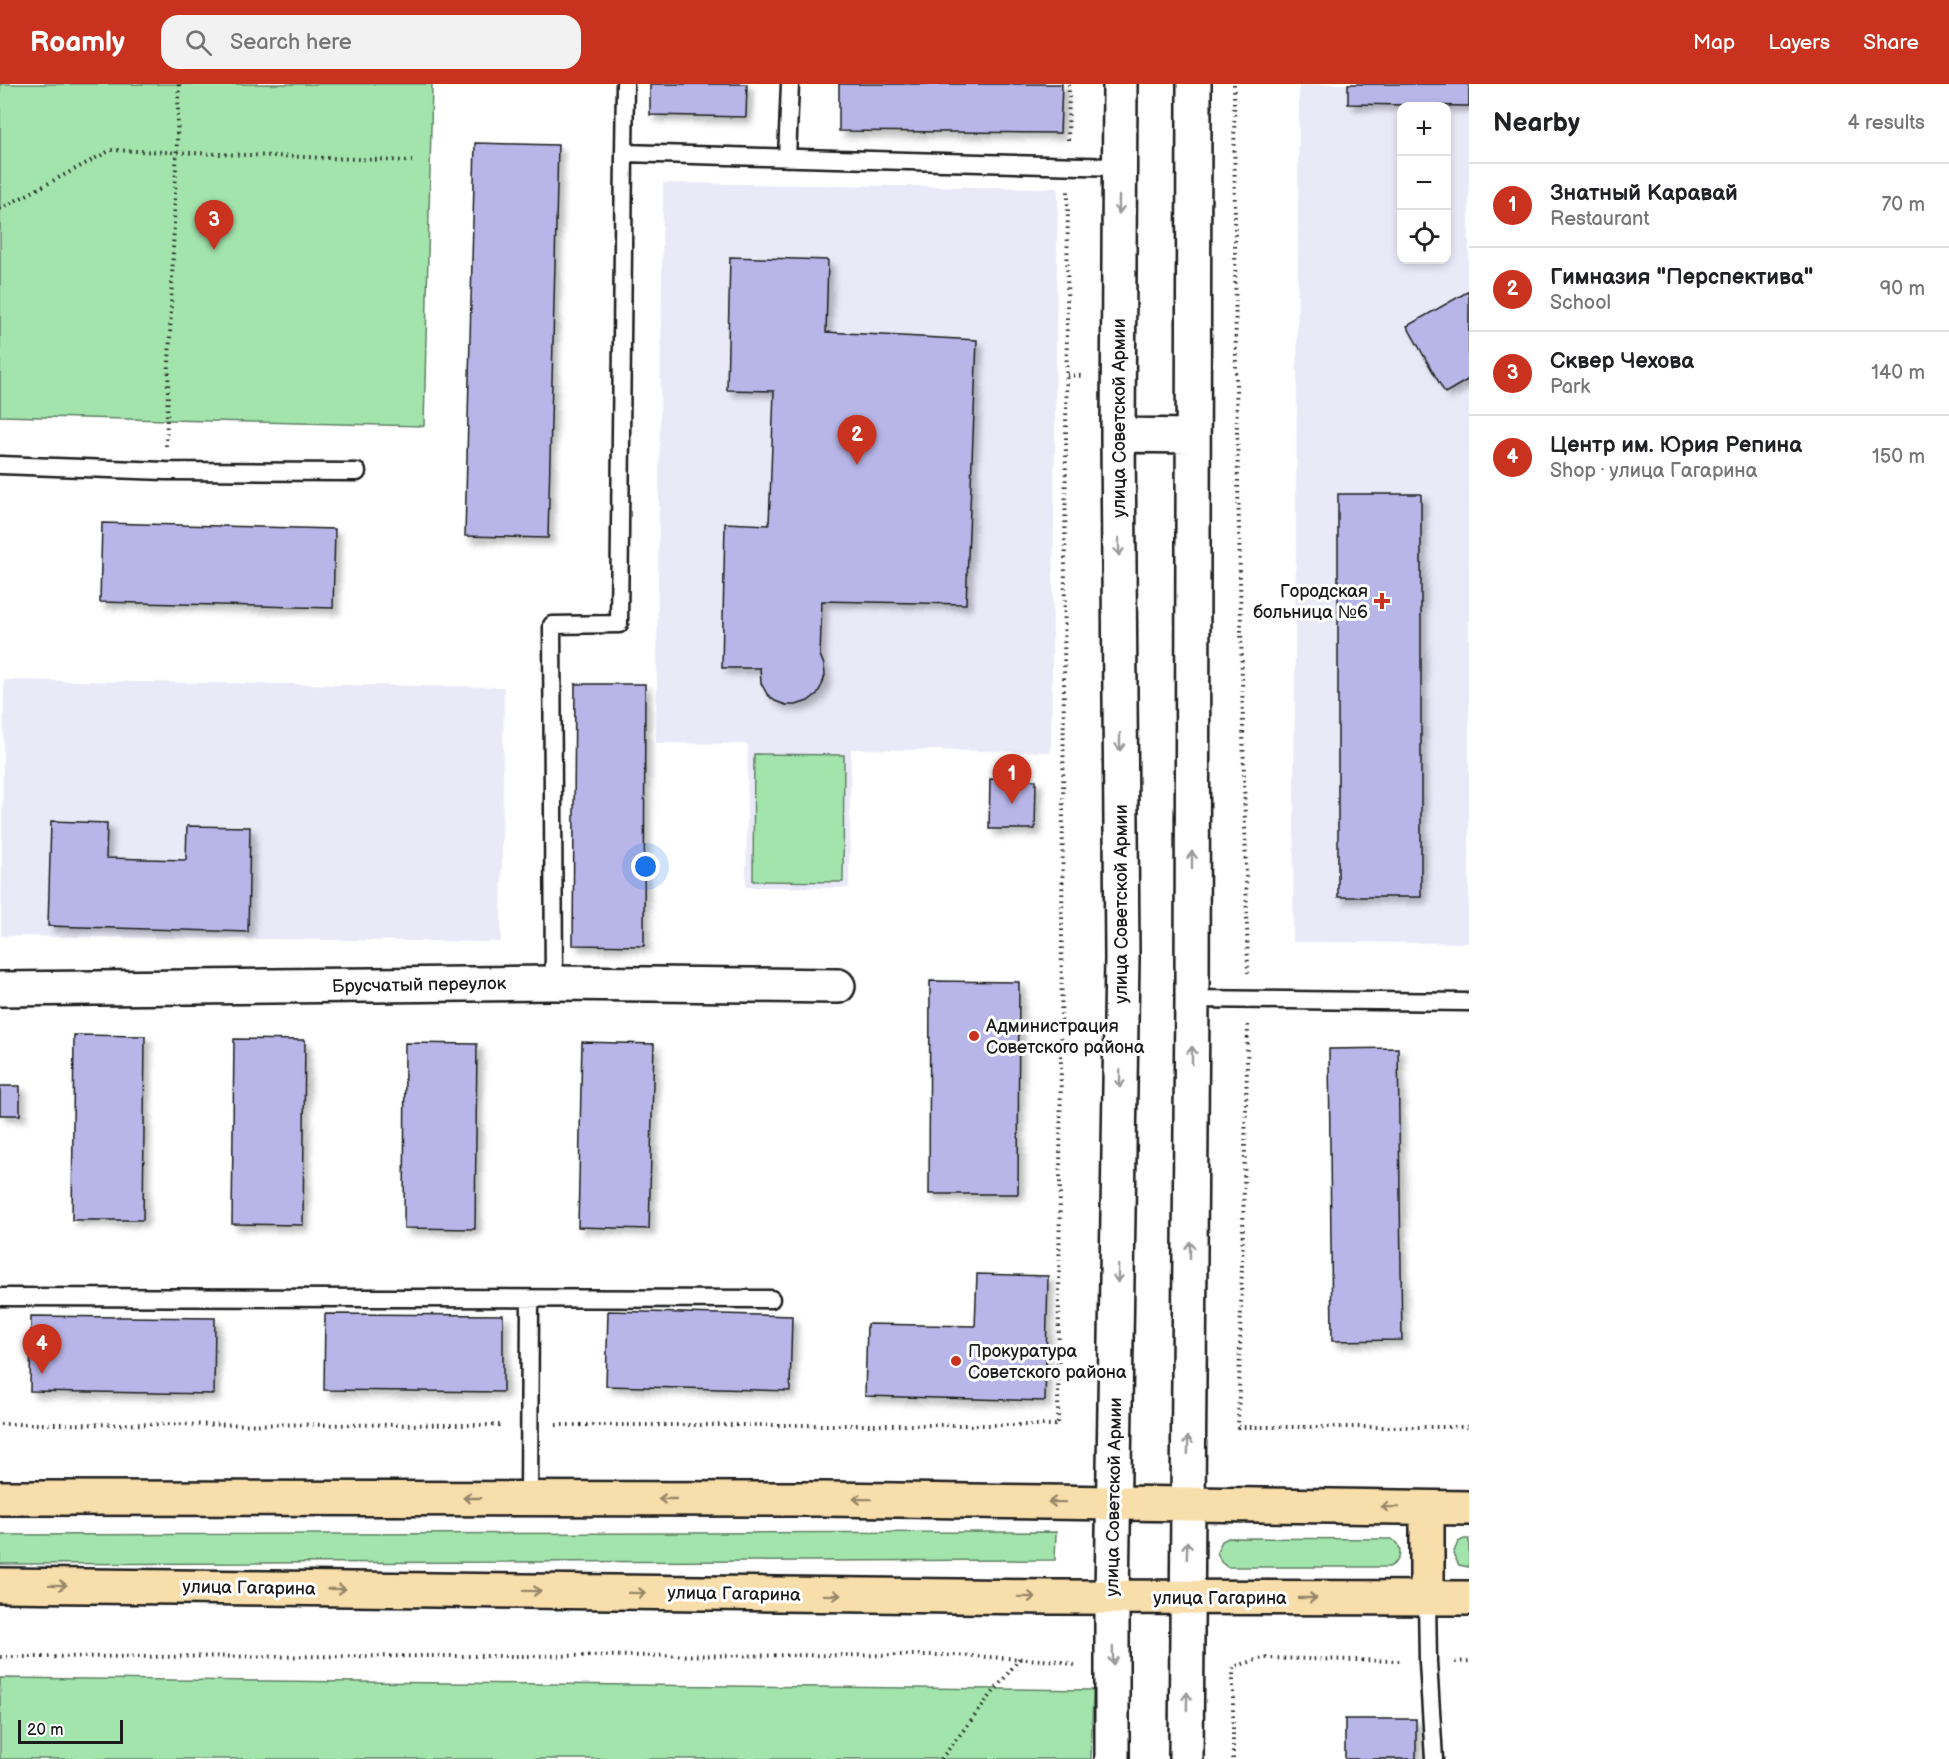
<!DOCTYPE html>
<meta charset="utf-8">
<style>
body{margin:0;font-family:"Balsamiq Sans",sans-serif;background:#f2f2f2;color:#202124}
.controls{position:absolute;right:18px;top:18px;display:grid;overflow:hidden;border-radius:12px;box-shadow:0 3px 9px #0003}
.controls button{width:54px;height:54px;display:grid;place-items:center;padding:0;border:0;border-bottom:2px solid #e0e0e0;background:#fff;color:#202124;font:30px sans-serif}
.scale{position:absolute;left:18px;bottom:15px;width:105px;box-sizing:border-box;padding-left:6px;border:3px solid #1c1c1c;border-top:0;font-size:16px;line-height:21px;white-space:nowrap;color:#1c1c1c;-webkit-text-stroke:4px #fff;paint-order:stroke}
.you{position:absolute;left:646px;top:783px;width:21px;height:21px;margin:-15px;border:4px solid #fff;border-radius:50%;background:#1a73e8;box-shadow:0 0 0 9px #1a73e833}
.badge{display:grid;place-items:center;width:39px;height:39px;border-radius:50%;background:#c8321e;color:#fff;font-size:20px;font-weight:700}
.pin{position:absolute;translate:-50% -50px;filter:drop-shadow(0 2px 3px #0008)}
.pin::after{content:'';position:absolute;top:32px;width:21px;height:18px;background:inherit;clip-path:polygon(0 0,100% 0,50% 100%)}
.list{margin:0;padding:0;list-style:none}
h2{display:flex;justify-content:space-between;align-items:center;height:78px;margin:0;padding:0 24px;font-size:26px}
h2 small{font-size:20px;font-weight:400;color:#757577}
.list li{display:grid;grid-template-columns:39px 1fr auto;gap:18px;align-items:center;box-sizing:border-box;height:84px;padding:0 24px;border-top:2px solid #e0e0e0}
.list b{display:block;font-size:22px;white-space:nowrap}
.list p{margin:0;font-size:20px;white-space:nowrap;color:#757577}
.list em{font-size:20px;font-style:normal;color:#757577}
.icon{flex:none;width:33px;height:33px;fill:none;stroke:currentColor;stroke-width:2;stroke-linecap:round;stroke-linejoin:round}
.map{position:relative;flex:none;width:1469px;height:1675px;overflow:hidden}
header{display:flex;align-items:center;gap:36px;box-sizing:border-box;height:84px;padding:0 30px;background:#c8321e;color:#fff}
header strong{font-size:28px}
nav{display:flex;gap:33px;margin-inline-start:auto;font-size:21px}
.search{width:420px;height:54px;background:#f2f2f2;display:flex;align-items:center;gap:15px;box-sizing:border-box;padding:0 21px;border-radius:18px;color:#757577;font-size:22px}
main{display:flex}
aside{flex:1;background:#fff}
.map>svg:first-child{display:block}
</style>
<header>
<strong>Roamly</strong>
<div class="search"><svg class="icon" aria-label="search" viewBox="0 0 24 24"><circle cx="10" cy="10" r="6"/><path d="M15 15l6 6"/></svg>Search here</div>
<nav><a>Map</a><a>Layers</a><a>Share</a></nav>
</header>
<main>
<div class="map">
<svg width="1469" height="1675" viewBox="0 0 1469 1675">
<defs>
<filter id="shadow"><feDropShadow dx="5.5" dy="5.5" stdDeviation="3" flood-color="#0004"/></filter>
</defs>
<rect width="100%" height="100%" fill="#fff"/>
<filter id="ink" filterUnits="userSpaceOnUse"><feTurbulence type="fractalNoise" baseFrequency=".0167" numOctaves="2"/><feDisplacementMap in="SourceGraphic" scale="12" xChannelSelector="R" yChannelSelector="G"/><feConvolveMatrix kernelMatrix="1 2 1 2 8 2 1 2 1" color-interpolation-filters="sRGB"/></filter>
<g filter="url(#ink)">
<path fill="#eae9f8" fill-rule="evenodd" d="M1299,0h170v859l-176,-1zM1402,22h44v154h-44z
M663,99l395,5 -7,564 -200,-3 -2,139 -103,-1 2,-143 -92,-1z
M4,596l500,7 -3,255 -500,-6z"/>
<path fill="#a3e4ad" stroke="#608064" stroke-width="1.5" d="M0,0h432l-8,342 -424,-10z
M754,670l90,1 -1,127 -90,-1z
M1056,1448l-1,28 -1055,4v-29z
M1228,1454l164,1c12,9 10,22 -3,28h-162l-6,-5 -4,-10 5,-11z
M1464,1455h5v28l-10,-2 -6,-11 5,-12z
M0,1594l1093,12 -2,69h-1091z"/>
<path fill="#b8b6e8" stroke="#1c1c1c" stroke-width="1.5" filter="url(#shadow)" d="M650,0h97l-1,33 -96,-2z
M839,0h223l-2,49 -221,-2z
M1348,0h121v22l-121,-2z
M475,59l83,2 -10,393 -83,-2z
M730,173l98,3 -2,72 151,8 -11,264 -144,-3 -2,54 4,10 1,10 -3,10 -5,9 -9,7 -12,4h-10l-11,-4 -8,-7 -6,-11 -1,-15h-38l3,-145 44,2 5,-134 -47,-1z
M1469,207v88l-24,14 -38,-67z
M1338,410h83v403h-83z
M102,439l233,6 -2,79 -233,-6z
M575,600h70l-1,262 -71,-1z
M990,695l46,1 -1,49h-46z
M51,737l56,2 -1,35 80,2 1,-34 63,1 -2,105 -200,-6z
M930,897l89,1 -1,212h-89z
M74,951l71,1 -2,184h-71z
M234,955l71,1 -2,185 -71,-1z
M582,958l72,2 -5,185 -71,-2z
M405,959l72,1 -2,185 -71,-1z
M1398,964l4,292 -70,1 -3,-292z
M0,1002h20v29h-20z
M977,1190l71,2 -3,125 -180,-5 2,-72 108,2z
M608,1227l184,5 -2,75 -184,-5z
M325,1230l178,1v77l-179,-2z
M31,1232l184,2 -1,76 -184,-3z
M1345,1635h71v40h-71z"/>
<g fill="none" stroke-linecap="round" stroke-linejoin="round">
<g stroke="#1c1c1c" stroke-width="21">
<path id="lane" d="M625,0l-1,69 495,14
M787,74l3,-74
M0,381l165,6 192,1
M554,899l-2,-358 67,-1 5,-471
M1192,915l277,3
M0,1213l771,2
M529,1414l1,-198
M1427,1514l1,64 6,97"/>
</g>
<g stroke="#1c1c1c" stroke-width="38">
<path id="street" d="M0,905l554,-6 284,3"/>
</g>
<g stroke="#1c1c1c" stroke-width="38">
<path id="secondary" d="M1118,351l75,1
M1112,1675v-162l10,-639 -4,-523 2,-351
M1186,1675l6,-760 2,-915"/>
</g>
<g stroke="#1c1c1c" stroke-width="38">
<path id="primary" d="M0,1414l825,1 644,9
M0,1501l1049,12 420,1
M1427,1514v-90"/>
</g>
<path stroke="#1c1c1c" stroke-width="4" stroke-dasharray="1.5 4.5" stroke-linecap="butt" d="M1234,0l2,298 12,591
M1068,56l1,-56
M0,125l111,-59 301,11
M1067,291l18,1
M166,362l13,-362
M1248,941l-10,402h231
M0,1340l503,1
M556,1341h502l10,-1235
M0,1573l954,-2 105,6 19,5
M1455,1578l14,-1
M941,1675l79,-101
M1233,1675v-92l30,-9 139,3"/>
<use href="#lane" stroke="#fff" stroke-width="16"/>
<use href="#street" stroke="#fff" stroke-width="33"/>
<use href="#secondary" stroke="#fff" stroke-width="33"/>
<use href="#primary" stroke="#f8deab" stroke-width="33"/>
</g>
<defs><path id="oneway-shaft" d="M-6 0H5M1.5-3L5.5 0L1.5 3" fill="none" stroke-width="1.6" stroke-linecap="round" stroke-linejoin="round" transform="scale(1.5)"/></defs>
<g stroke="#999">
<use href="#oneway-shaft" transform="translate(1119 121) rotate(90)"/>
<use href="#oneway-shaft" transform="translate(1119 463) rotate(90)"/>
<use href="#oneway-shaft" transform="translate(1120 658) rotate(90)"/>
<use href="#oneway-shaft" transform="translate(1192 776) rotate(-90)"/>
<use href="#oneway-shaft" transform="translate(1192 971) rotate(-90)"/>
<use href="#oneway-shaft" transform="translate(1120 995) rotate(91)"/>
<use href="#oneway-shaft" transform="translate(1190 1166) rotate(-90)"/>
<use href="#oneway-shaft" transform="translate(1118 1190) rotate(91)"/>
<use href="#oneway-shaft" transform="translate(1188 1361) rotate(-89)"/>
<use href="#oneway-shaft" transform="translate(1187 1466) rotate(-89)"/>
<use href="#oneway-shaft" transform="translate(1113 1572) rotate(89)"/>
<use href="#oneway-shaft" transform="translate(1187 1617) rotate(-89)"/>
</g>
<g stroke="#95876b">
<use href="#oneway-shaft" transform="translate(472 1414) rotate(-180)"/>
<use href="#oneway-shaft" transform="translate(667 1415) rotate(-180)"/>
<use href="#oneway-shaft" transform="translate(862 1415) rotate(-179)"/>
<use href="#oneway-shaft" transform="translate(1057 1418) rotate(-179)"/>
<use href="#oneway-shaft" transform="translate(1390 1423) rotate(-179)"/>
<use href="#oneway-shaft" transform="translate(58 1501) rotate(1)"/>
<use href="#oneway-shaft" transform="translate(337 1505) rotate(1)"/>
<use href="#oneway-shaft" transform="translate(532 1507) rotate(1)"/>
<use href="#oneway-shaft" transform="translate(637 1509) rotate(1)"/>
<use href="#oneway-shaft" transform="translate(832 1511) rotate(1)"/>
<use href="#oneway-shaft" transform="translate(1027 1513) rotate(1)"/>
<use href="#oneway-shaft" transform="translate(1308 1514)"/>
</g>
</g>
<g fill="#c8321e" stroke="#fff" stroke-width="2">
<path d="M1379 508h6v6h6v6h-6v6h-6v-6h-6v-6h6z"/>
<circle cx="974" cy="952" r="6"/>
<circle cx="956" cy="1277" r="6"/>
</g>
<g text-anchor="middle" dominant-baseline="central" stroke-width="6" stroke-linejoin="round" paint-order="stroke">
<g font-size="18" fill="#1c1c1c" stroke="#fff">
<text transform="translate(1119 334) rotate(-90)">улица Советской Армии</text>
<text transform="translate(1121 820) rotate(-90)">улица Советской Армии</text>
<text transform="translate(419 901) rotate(-1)">Брусчатый переулок</text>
<text transform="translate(1114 1413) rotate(-89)">улица Советской Армии</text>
<text transform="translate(249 1504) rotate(1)">улица Гагарина</text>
<text transform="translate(734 1510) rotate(1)">улица Гагарина</text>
<text x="1220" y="1514">улица Гагарина</text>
</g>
<g font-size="18" fill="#1c1c1c" stroke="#fff" text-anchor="start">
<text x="1368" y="507" text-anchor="end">Городская<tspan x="1368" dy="21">больница №6</tspan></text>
<text x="986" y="942">Администрация<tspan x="986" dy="21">Советского района</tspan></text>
<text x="968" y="1267">Прокуратура<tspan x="968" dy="21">Советского района</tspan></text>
</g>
</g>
</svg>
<div class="controls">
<button>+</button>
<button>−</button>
<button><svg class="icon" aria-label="locate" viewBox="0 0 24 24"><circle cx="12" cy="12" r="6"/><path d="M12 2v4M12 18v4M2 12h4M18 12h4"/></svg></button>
</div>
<div class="scale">20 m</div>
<div class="you"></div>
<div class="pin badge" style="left:1012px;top:720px">1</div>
<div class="pin badge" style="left:857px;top:381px">2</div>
<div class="pin badge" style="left:214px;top:166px">3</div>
<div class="pin badge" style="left:42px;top:1290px">4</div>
</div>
<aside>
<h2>Nearby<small>4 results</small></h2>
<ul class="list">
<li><span class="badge">1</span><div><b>Знатный Каравай</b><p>Restaurant</p></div><em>70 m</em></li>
<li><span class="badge">2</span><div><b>Гимназия &quot;Перспектива&quot;</b><p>School</p></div><em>90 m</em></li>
<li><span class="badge">3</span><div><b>Сквер Чехова</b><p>Park</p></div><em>140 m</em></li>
<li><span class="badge">4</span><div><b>Центр им. Юрия Репина</b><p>Shop · улица Гагарина</p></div><em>150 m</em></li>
</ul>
</aside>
</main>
